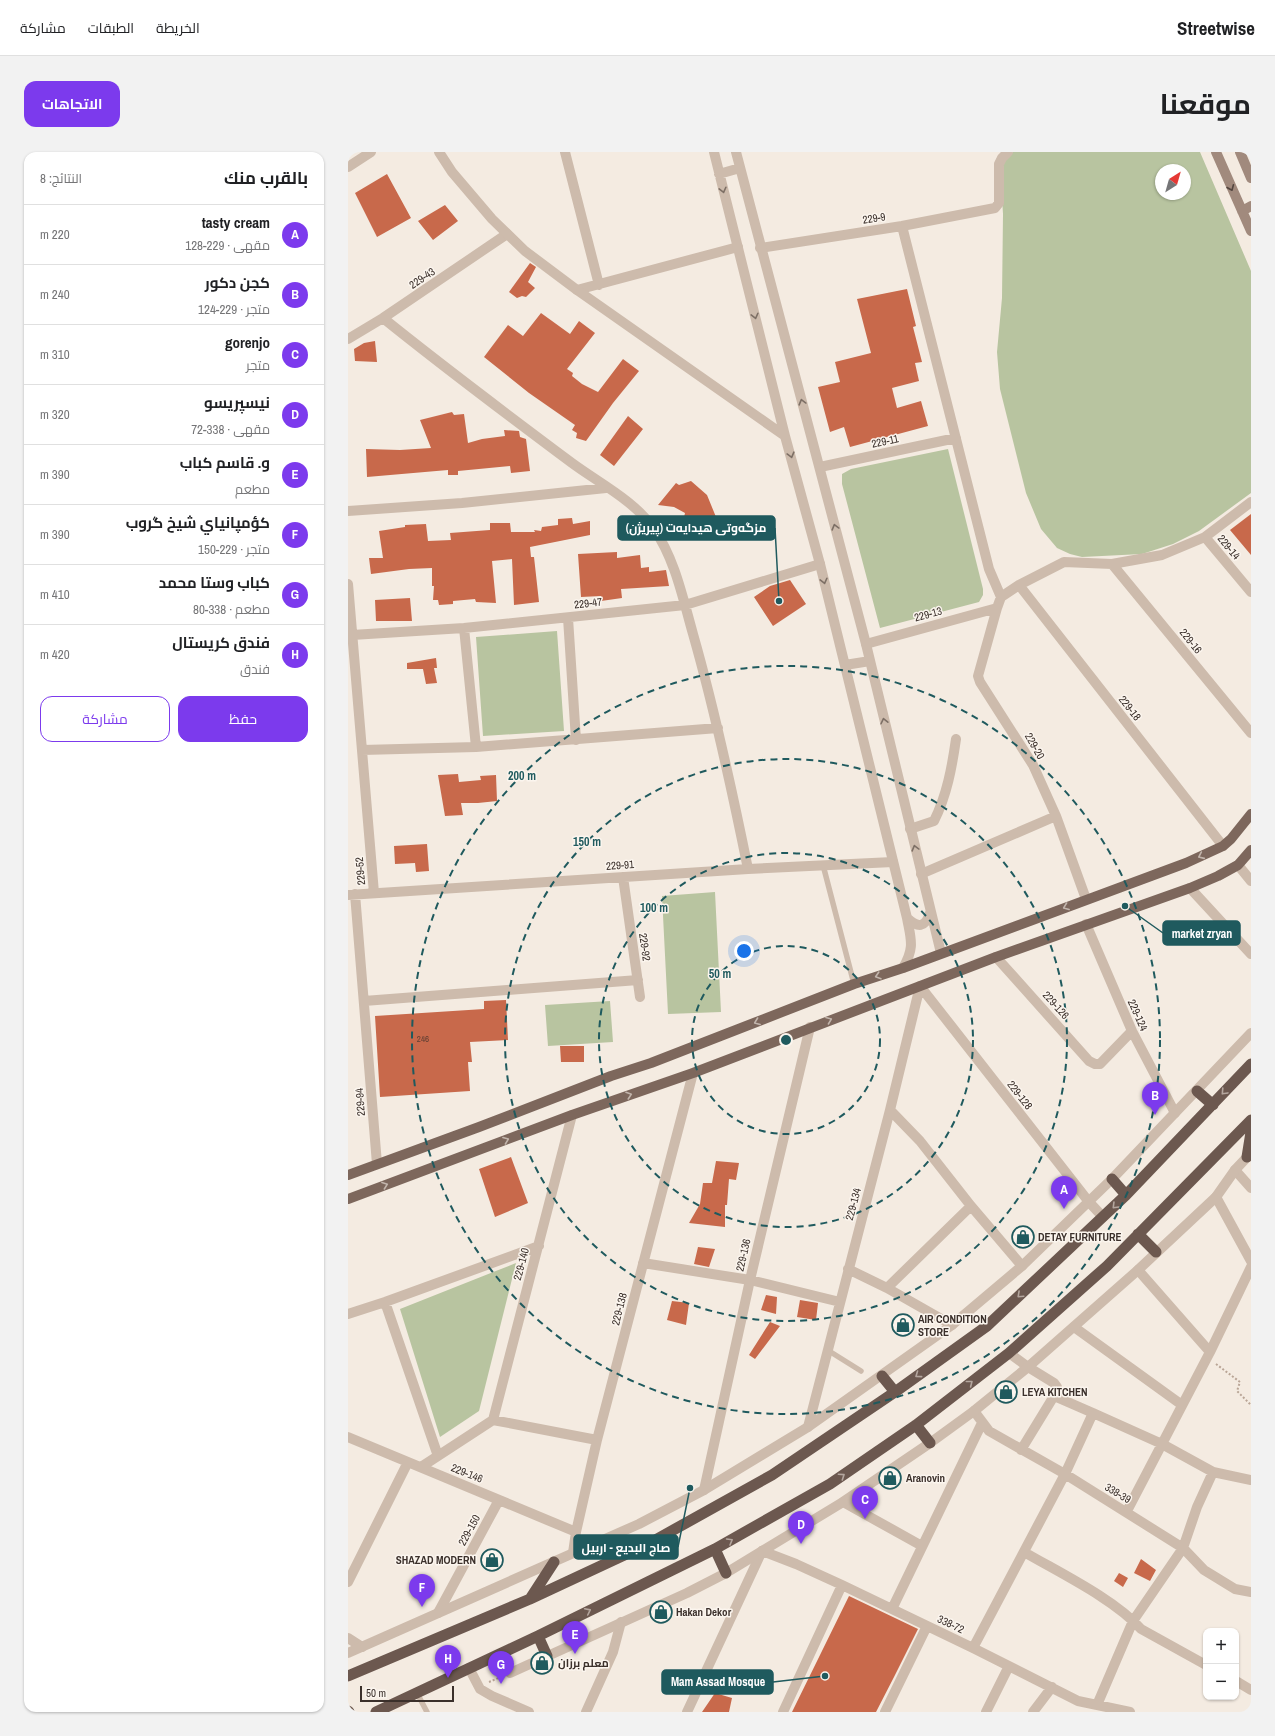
<!DOCTYPE html>
<html lang="ar">
<meta charset="utf-8">
<style>
body{margin:0;font-family:"Archivo Narrow",Cairo,sans-serif;background:#f2f2f2;color:#202124;direction:rtl}
.controls{position:absolute;right:12px;bottom:12px;display:grid;overflow:hidden;border-radius:8px;box-shadow:0 1px 3px #0004}
.controls button{width:36px;height:36px;display:grid;place-items:center;padding:0;border:0;border-bottom:1px solid #e0e0e0;background:#fff;color:#202124;font:20px sans-serif}
.compass{position:absolute;left:807px;top:12px;width:36px;height:36px;border-radius:50%;background:#fff;box-shadow:0 1px 3px #0004;rotate:37deg}
.scale{position:absolute;left:12px;bottom:10px;width:94px;box-sizing:border-box;padding-left:4px;border:2px solid #3b302b;border-top:0;font-size:11px;line-height:14px;white-space:nowrap;color:#3b302b;-webkit-text-stroke:3px #fbf5ee;paint-order:stroke}
.you{position:absolute;left:396px;top:799px;width:14px;height:14px;margin:-10px;border:3px solid #fff;border-radius:50%;background:#1a73e8;box-shadow:0 0 0 6px #1a73e833}
.badge{display:grid;place-items:center;width:26px;height:26px;border-radius:50%;background:#7c3aed;color:#fff;font-size:13px;font-weight:700}
.pin{position:absolute;translate:-50% -33px;filter:drop-shadow(0 1px 2px #0008)}
.pin::after{content:'';position:absolute;top:21px;width:14px;height:12px;background:inherit;clip-path:polygon(0 0,100% 0,50% 100%)}
.list{margin:0;padding:0;list-style:none}
h2{display:flex;justify-content:space-between;align-items:center;height:52px;margin:0;padding:0 16px;font-size:17px}
h2 small{font-size:13px;font-weight:400;color:#757577}
.list li{display:grid;grid-template-columns:26px 1fr auto;gap:12px;align-items:center;box-sizing:border-box;height:60px;padding:0 16px;border-top:1px solid #e0e0e0}
.list b{display:block;font-size:15px;white-space:nowrap}
.list p{margin:0;font-size:13px;white-space:nowrap;color:#757577}
.list em{font-size:13px;font-style:normal;color:#757577}
.actions{display:flex;gap:8px;padding:12px 16px}
.actions a{flex:1;padding:9px 0;border:1px solid #7c3aed;border-radius:12px;text-align:center;font-size:14px;color:#7c3aed}
.actions .main{background:#7c3aed;color:#fff}
.map{position:relative;flex:none;width:903px;height:1560px;overflow:hidden;direction:ltr;border-radius:12px}
header{display:flex;align-items:center;gap:24px;box-sizing:border-box;height:56px;padding:0 20px;background:#fff;border-bottom:1px solid #e0e0e0}
header strong{font-size:19px}
nav{display:flex;gap:22px;margin-inline-start:auto;font-size:14px}
.intro{display:flex;align-items:center;justify-content:space-between;box-sizing:border-box;height:96px;padding:0 24px}
h1{margin:0;font-size:28px}
.button{padding:10px 18px;border-radius:12px;background:#7c3aed;color:#fff;font-size:14px;font-weight:700}
main{display:flex;gap:24px;padding:0 24px}
aside{flex:1;background:#fff;border-radius:12px;box-shadow:0 1px 3px #0004}
.map>svg:first-child{display:block}
</style>
<header>
<strong>Streetwise</strong>
<nav><a>الخريطة</a><a>الطبقات</a><a>مشاركة</a></nav>
</header>
<div class="intro"><h1>موقعنا</h1><a class="button">الاتجاهات</a></div>
<main>
<div class="map">
<svg width="903" height="1560" viewBox="0 0 903 1560">
<rect width="100%" height="100%" fill="#f4ebe1"/>
<path fill="#b8c4a0" fill-rule="evenodd" d="M665,0h187l51,119v222l-52,38 -26,13 -31,10 -60,3 -12,-3 -13,-6 -16,-19 -15,-36 -26,-104 -3,-37 5,-54 1,-84 -3,-48zM813,18h24v24h-24z
M600,297l35,140v6l-4,7 -99,26 -38,-144v-10l9,-5z
M209,479l7,100 -81,5 -7,-99z
M367,740l6,120 -53,2 -6,-118z
M262,849l3,41 -65,4 -3,-41z
M168,1111l-37,148 -39,26 -40,-128z"/>
<path fill="#c8694b" d="M39,22l24,44 -34,19 -22,-44z
M97,53l13,16 -25,19 -15,-19z
M182,111l6,4 -8,15 7,6 -9,9 -4,-1 -5,2 -8,-6z
M559,137l9,37 -3,1 9,35 -7,1 4,18 -27,7 5,20 24,-7 7,25 -78,21 -6,-20 -14,5 -12,-45 22,-5 -5,-20 36,-9 -14,-54z
M193,161l29,21 9,-13 16,12 -28,36 6,4 -1,3 10,8 16,8 25,-33 16,12 -26,32 -27,38 -10,-3 1,-5 -5,-3 3,-5 -46,-32 -45,-36 24,-32 15,11z
M27,189l2,21 -22,-1 -1,-12 10,-6z
M104,260l2,3 10,-1 4,29 14,-4 23,-3 -1,-6 15,1 1,6 6,2 4,32 -19,2 -1,-7 -52,5v4h-10v-5l-81,7 -1,-28 34,1 31,-2 -11,-28z
M280,264l15,13 -29,37 -14,-11z
M343,329l16,14 9,22 -9,4 3,6 -30,8 5,-22 -11,-6 -16,-2 18,-22 3,2z
M903,362v41l-21,-25z
M224,366l1,6 17,-3v14l-60,12 1,10h3l5,45 -25,3 -2,-46 -20,2 4,42 -20,-1 -1,-3 -22,2v3l-14,1 -1,-5h-5l1,-14h-2v-18l-23,1 -38,5 -2,-16h14l-4,-27 26,-4v-2l21,-1 2,17 23,-1 -1,-7 40,-3v-7h20l1,9h24l-1,-2 7,1 1,-4 16,-2v-6z
M269,400v6l23,-3 1,13 8,-1v5l17,-2 3,16 -48,3 1,9 -21,3v-5l-20,1 -3,-43z
M442,428l16,24 -33,22 -19,-29 16,-11z
M62,446l2,23h-36l-1,-21z
M88,506l1,10h-3l3,15 -11,1 -3,-15h-16v-6z
M110,622l1,8 22,-2 -1,-4 16,-1 1,26 -19,2h-17l2,12 -18,1 -7,-41z
M79,692l2,27 -13,1 -1,-9 -20,1 -1,-18z
M158,848l2,40 -38,2 2,20h-4l2,29 -90,6 -5,-81 109,-7v-8z
M212,894h24v16h-23z
M163,1005l17,46 -33,14 -16,-48z
M368,1009l23,2 -3,17 -7,-1 -2,26h-2v22l-36,-4 11,-19 3,-21h9z
M350,1095l17,2 -6,18 -15,-3z
M418,1143l11,2 -1,17 -15,-4z
M452,1148l18,3 -2,17 -19,-3z
M324,1149l17,2 -3,22 -19,-5z
M422,1170l10,4 -25,33 -6,-4z
M793,1407l15,11 -6,11 -16,-8z
M771,1421l9,5 -5,9 -9,-6z
M501,1444l69,33 -24,48 -18,35h-84z
M367,1541l17,5 -3,14h-27z"/>
<g fill="none" stroke-linecap="round" stroke-linejoin="round">
<path stroke="#b9a596" stroke-width="2" stroke-dasharray="2 2" stroke-linecap="butt" d="M868,1212l24,18 -3,9 14,14
M141,1530l12,-5"/>
<path stroke="#cdbbac" stroke-width="5.5" d="M475,713l31,119
M481,1199l32,20
M69,1541l10,19"/>
<path stroke="#cdbbac" stroke-width="10" d="M217,0l34,133
M0,15l23,-15
M554,74l87,343 12,28
M412,96l142,-22 93,-18 4,-5v-39l3,-6 6,-6
M229,138l161,-43
M35,166c62,50 126,98 189,145 27,20 63,38 82,66 21,30 29,70 39,105 22,77 39,156 55,235
M0,187l35,-21 124,-84
M472,315l136,-29
M0,359l114,-8 144,-15
M857,385l46,55
M764,412l139,169
M0,432l26,309
M671,433l204,261
M220,466l8,122
M116,476l12,119
M4,483l112,-7 221,-23 135,-41
M518,492l131,-36
M14,598l114,-3 242,-19
M562,677l24,-8c13,-26 18,-54 22,-82
M890,713l13,16
M573,722l135,-58
M275,725l17,120
M842,736l61,66
M7,742l22,270
M0,743l400,-26 145,-7
M738,747l-30,-83 -23,-51 -53,-83 -2,-6 19,-68 4,-11 18,-12 45,-23 48,2 50,-9 43,-18 46,-35
M738,772l46,107 43,82
M648,805l93,104 6,3h5l32,-33
M572,834l169,216 14,15
M16,849l274,-21
M542,958l30,31 51,65 51,60
M887,1018l16,18
M868,1045l35,64
M295,1111l107,17 90,22
M500,1117l39,19 65,37
M790,1118l72,82
M539,1136l84,-82
M37,1150l53,154
M0,1162l37,-12 154,-56
M726,1175l108,78
M661,1201l19,14 26,16 3,4 -3,9 -33,54
M706,1244l39,17
M626,1259l15,20 76,43 118,74 21,22 31,19 16,3
M145,1268l79,-305
M460,1275l82,-317 30,-124
M0,1285l228,95
M73,1315l72,-47 104,20
M356,1338l46,-210 60,-253
M495,1350l79,44
M779,1359l83,-159 41,-85
M676,1400c36,21 90,47 117,77l65,36
M225,1401l3,-21 21,-92 96,-367
M0,1430l60,-120
M544,1457l90,-186
M90,1461l61,-113
M0,1486l14,9
M625,1496l92,-174 28,-61 69,31 51,28 38,8
M121,1516l11,21 12,7 37,16
M888,1529l15,9
M749,1553l36,-84 50,-73 14,-41 16,-35
M238,1560l27,-60 8,-30
M339,1560l75,-161 34,13 46,21 131,63 105,53 52,11
M435,1560l59,-127
M537,1560l42,-86
M638,1560l23,-46
M685,1560l19,-25"/>
<path stroke="#cdbbac" stroke-width="10" d="M91,0l13,20 40,47 33,32 52,39 208,146
M366,0l71,284 35,128 87,354c4,22 8,29 -4,50
M388,0l130,492 75,309
M371,22l21,-6
M497,513l25,-4
M559,766c11,10 18,10 23,-5
M0,1501l291,-129 65,-34 104,-63 144,-102 70,-59 90,-87 139,-146
M162,1521l177,-80 39,-20 117,-71 87,-59 44,-32 54,-44 110,-97 78,-73 19,-27 16,-17"/>
<path stroke="#a18a7d" stroke-width="10" d="M868,0l35,79
M892,0l11,26
M894,59l9,-5"/>
<path stroke="#7d675c" stroke-width="10" d="M0,1023l131,-48 132,-51 40,-13 203,-79 49,-16 283,-105 37,-17 8,-7 20,-25
M0,1047l224,-84 121,-42 303,-116 194,-69 28,-12 20,-11 13,-15"/>
<path stroke="#6c584f" stroke-width="11" d="M849,939l16,14
M899,1005l4,-25
M764,1027l14,16
M790,1082l18,18
M534,1224l13,16
M568,1273l14,18
M367,1397l11,24
M182,1447l24,-37
M190,1484l9,20
M0,1524l182,-77 120,-56 122,-68 123,-83 92,-66 139,-131 125,-131
M0,1559l1,1
M28,1560l162,-76 177,-87 115,-65 86,-59 93,-72 98,-87 144,-146"/>
</g>
<defs><path id="oneway-chevron" d="M-2-3.5L2.5 0L-2 3.5" fill="none" stroke-width="1.6" stroke-linecap="round" stroke-linejoin="round"/></defs>
<use stroke="#544640" href="#oneway-chevron" transform="translate(883 36) rotate(67)"/>
<g stroke="#7d6f65">
<use href="#oneway-chevron" transform="translate(375 38) rotate(76)"/>
<use href="#oneway-chevron" transform="translate(407 164) rotate(76)"/>
<use href="#oneway-chevron" transform="translate(454 250) rotate(-105)"/>
<use href="#oneway-chevron" transform="translate(443 303) rotate(75)"/>
<use href="#oneway-chevron" transform="translate(487 375) rotate(-105)"/>
<use href="#oneway-chevron" transform="translate(476 429) rotate(76)"/>
<use href="#oneway-chevron" transform="translate(536 569) rotate(-103)"/>
<use href="#oneway-chevron" transform="translate(567 696) rotate(-105)"/>
</g>
<g stroke="#c2b5ac">
<use href="#oneway-chevron" transform="translate(853 704) rotate(156)"/>
<use href="#oneway-chevron" transform="translate(718 755) rotate(159)"/>
<use href="#oneway-chevron" transform="translate(530 824) rotate(162)"/>
<use href="#oneway-chevron" transform="translate(481 868) rotate(-21)"/>
<use href="#oneway-chevron" transform="translate(409 870) rotate(159)"/>
<use href="#oneway-chevron" transform="translate(281 943) rotate(-19)"/>
<use href="#oneway-chevron" transform="translate(158 988) rotate(-21)"/>
<use href="#oneway-chevron" transform="translate(37 1033) rotate(-20)"/>
</g>
<g stroke="#b4a69e">
<use href="#oneway-chevron" transform="translate(876 940) rotate(133)"/>
<use href="#oneway-chevron" transform="translate(767 1054) rotate(135)"/>
<use href="#oneway-chevron" transform="translate(672 1143) rotate(137)"/>
<use href="#oneway-chevron" transform="translate(570 1223) rotate(144)"/>
<use href="#oneway-chevron" transform="translate(622 1231) rotate(-38)"/>
<use href="#oneway-chevron" transform="translate(494 1324) rotate(-34)"/>
<use href="#oneway-chevron" transform="translate(382 1389) rotate(-30)"/>
<use href="#oneway-chevron" transform="translate(240 1459) rotate(-26)"/>
</g>
<g fill="none" stroke="#1f5a5e" stroke-width="2" stroke-dasharray="7 5">
<circle cx="438" cy="888" r="94"/>
<circle cx="438" cy="888" r="187"/>
<circle cx="438" cy="888" r="281"/>
<circle cx="438" cy="888" r="374"/>
</g>
<defs>
<g id="shop-ring" transform="scale(1.15)"><circle r="9.5" fill="#fbf5ee" stroke="#1f5a5e" stroke-width="1.5"/><path d="M-5-2.5h2.3a2.7 3.5 0 0 1 5.4 0H5L5.5 6h-11ZM-1.5-2.5h3a1.5 2.3 0 0 0-3 0Z" fill="#1f5a5e"/></g>
</defs>
<g fill-rule="evenodd">
<use href="#shop-ring" x="675" y="1085"/>
<use href="#shop-ring" x="555" y="1173"/>
<use href="#shop-ring" x="658" y="1240"/>
<use href="#shop-ring" x="542" y="1326"/>
<use href="#shop-ring" x="144" y="1408"/>
<use href="#shop-ring" x="313" y="1460"/>
<use href="#shop-ring" x="194" y="1511"/>
</g>
<g text-anchor="middle" dominant-baseline="central" stroke-width="3" stroke-linejoin="round" paint-order="stroke">
<g font-size="9" fill="#5e3e33">
<text x="75" y="887">246</text>
</g>
<g font-size="11" fill="#3b302b" stroke="#fbf5ee">
<text transform="translate(526 66) rotate(-9)">229-9</text>
<text transform="translate(74 126) rotate(-34)">229-43</text>
<text transform="translate(537 289) rotate(-12)">229-11</text>
<text transform="translate(881 395) rotate(50)">229-14</text>
<text transform="translate(240 451) rotate(-6)">229-47</text>
<text transform="translate(580 462) rotate(-15)">229-13</text>
<text transform="translate(843 489) rotate(51)">229-16</text>
<text transform="translate(782 556) rotate(52)">229-18</text>
<text transform="translate(687 594) rotate(60)">229-20</text>
<text transform="translate(272 713) rotate(-4)">229-91</text>
<text transform="translate(12 719) rotate(-95)">229-52</text>
<text transform="translate(297 795) rotate(82)">229-92</text>
<text transform="translate(708 853) rotate(48)">229-126</text>
<text transform="translate(790 863) rotate(66)">229-124</text>
<text transform="translate(672 943) rotate(52)">229-128</text>
<text transform="translate(12 950) rotate(-94)">229-94</text>
<text transform="translate(505 1052) rotate(-75)">229-134</text>
<text transform="translate(395 1103) rotate(-77)">229-136</text>
<text transform="translate(173 1112) rotate(-75)">229-140</text>
<text transform="translate(271 1157) rotate(-76)">229-138</text>
<text transform="translate(119 1321) rotate(22)">229-146</text>
<text transform="translate(770 1341) rotate(31)">338-39</text>
<text transform="translate(121 1378) rotate(-61)">229-150</text>
<text transform="translate(603 1472) rotate(26)">338-72</text>
</g>
<g font-size="11" font-weight="bold" fill="#3b302b" stroke="#fbf5ee" text-anchor="start">
<text x="690" y="1085">DETAY FURNITURE</text>
<text x="570" y="1167">AIR CONDITION<tspan x="570" dy="13">STORE</tspan></text>
<text x="674" y="1240">LEYA KITCHEN</text>
<text x="558" y="1326">Aranovin</text>
<text x="128" y="1408" text-anchor="end">SHAZAD MODERN</text>
<text x="328" y="1460">Hakan Dekor</text>
<text x="210" y="1511">معلم برزان</text>
</g>
</g>
<circle cx="438" cy="888" r="6" fill="#1f5a5e" stroke="#fbf5ee" stroke-width="2"/>
<g font-size="12" text-anchor="middle" font-weight="bold" fill="#1f5a5e" stroke="#fbf5ee" stroke-width="3" stroke-linejoin="round" paint-order="stroke">
<text x="174" y="628">200 m</text>
<text x="239" y="694">150 m</text>
<text x="306" y="760">100 m</text>
<text x="372" y="826">50 m</text>
</g>
<path fill="none" stroke="#1f5a5e" stroke-width="1.5" d="M431 449L427 376M777 754L815 781M342 1336L330 1395M477 1524L425 1530"/>
<g fill="#1f5a5e" stroke="#fbf5ee" stroke-width="1.5">
<circle cx="431" cy="449" r="4"/>
<circle cx="777" cy="754" r="4"/>
<circle cx="342" cy="1336" r="4"/>
<circle cx="477" cy="1524" r="4"/>
</g>
<g fill="#1f5a5e" stroke="#1f5a5e" stroke-width="1.5">
<rect x="270" y="364" width="157" height="24" rx="4"/>
<rect x="815" y="769" width="77" height="24" rx="4"/>
<rect x="226" y="1383" width="104" height="24" rx="4"/>
<rect x="314" y="1518" width="111" height="24" rx="4"/>
</g>
<g font-size="12" text-anchor="middle" font-weight="bold" fill="#fff">
<text x="348" y="380">مزگه‌وتی هیدایه‌ت (پیریژن)</text>
<text x="854" y="786">market zryan</text>
<text x="278" y="1400">صاج البديع - اربيل</text>
<text x="370" y="1534">Mam Assad Mosque</text>
</g>
</svg>
<div class="controls">
<button>+</button>
<button>−</button>
</div>
<svg class="compass" viewBox="-18 -18 36 36"><path d="M0-13l5 13h-10z" fill="#e53935"/><path d="M0 13l5-13h-10z" fill="#757577"/></svg>
<div class="scale">50 m</div>
<div class="you"></div>
<div class="pin badge" style="left:716px;top:1057px">A</div>
<div class="pin badge" style="left:807px;top:963px">B</div>
<div class="pin badge" style="left:517px;top:1367px">C</div>
<div class="pin badge" style="left:453px;top:1392px">D</div>
<div class="pin badge" style="left:227px;top:1502px">E</div>
<div class="pin badge" style="left:74px;top:1455px">F</div>
<div class="pin badge" style="left:153px;top:1532px">G</div>
<div class="pin badge" style="left:100px;top:1526px">H</div>
</div>
<aside>
<h2>بالقرب منك<small>النتائج: 8</small></h2>
<ul class="list">
<li><span class="badge">A</span><div><b>tasty cream</b><p>مقهى · 229-128</p></div><em>220 m</em></li>
<li><span class="badge">B</span><div><b>كجن دكور</b><p>متجر · 229-124</p></div><em>240 m</em></li>
<li><span class="badge">C</span><div><b>gorenjo</b><p>متجر</p></div><em>310 m</em></li>
<li><span class="badge">D</span><div><b>نيسپريسو</b><p>مقهى · 338-72</p></div><em>320 m</em></li>
<li><span class="badge">E</span><div><b>و. قاسم كباب</b><p>مطعم</p></div><em>390 m</em></li>
<li><span class="badge">F</span><div><b>كؤمپانياي شيخ گروب</b><p>متجر · 229-150</p></div><em>390 m</em></li>
<li><span class="badge">G</span><div><b>كباب وستا محمد</b><p>مطعم · 338-80</p></div><em>410 m</em></li>
<li><span class="badge">H</span><div><b>فندق كريستال</b><p>فندق</p></div><em>420 m</em></li>
</ul>
<div class="actions"><a class="main">حفظ</a><a>مشاركة</a></div>
</aside>
</main>
